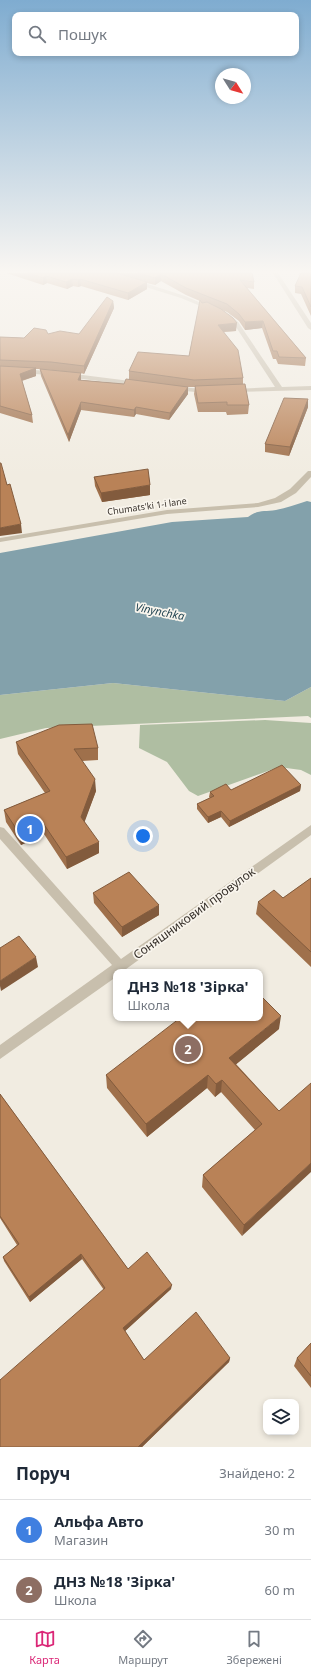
<!DOCTYPE html>
<html lang="uk">
<meta charset="utf-8">
<style>
body{margin:0;font-family:"Noto Sans",sans-serif;background:#f6f6f7;color:#1f2937}
.controls{position:absolute;right:12px;bottom:12px;display:grid;overflow:hidden;border-radius:8px;box-shadow:0 2px 6px #0003}
.controls button{width:36px;height:36px;display:grid;place-items:center;padding:0;border:0;border-bottom:1px solid #e0e1e3;background:#fff;color:#1f2937;font:20px sans-serif}
.compass{position:absolute;left:215px;top:68px;width:36px;height:36px;border-radius:50%;background:#fff;box-shadow:0 2px 6px #0003;rotate:127deg}
.you{position:absolute;left:143px;top:836px;width:14px;height:14px;margin:-10px;border:3px solid #fff;border-radius:50%;background:#1a73e8;box-shadow:0 0 0 6px #1a73e833}
.badge{display:grid;place-items:center;width:26px;height:26px;border-radius:50%;background:#db2777;color:#fff;font-size:13px;font-weight:700}
.pin{position:absolute;translate:-50% -50%;border:2px solid #fff;box-shadow:0 1px 4px #0006}
.popup{position:absolute;left:113px;top:969px;width:150px;height:52px;box-sizing:border-box;display:grid;place-content:center;border-radius:8px;background:#fff;filter:drop-shadow(0 1px 3px #0005);font-size:13px;white-space:nowrap;color:#747a83}
.popup b{font-size:15px;color:#1f2937}
.popup::after{content:'';position:absolute;left:50%;top:100%;margin-left:-8px;border:8px solid transparent;border-top-color:#fff}
.list{margin:0;padding:0;list-style:none}
h2{display:flex;justify-content:space-between;align-items:center;height:52px;margin:0;padding:0 16px;font-size:17px}
h2 small{font-size:13px;font-weight:400;color:#747a83}
.list li{display:grid;grid-template-columns:26px 1fr auto;gap:12px;align-items:center;box-sizing:border-box;height:60px;padding:0 16px;border-top:1px solid #e0e1e3}
.list b{display:block;font-size:15px;white-space:nowrap}
.list p{margin:0;font-size:13px;white-space:nowrap;color:#747a83}
.list em{font-size:13px;font-style:normal;color:#747a83}
.icon{flex:none;width:22px;height:22px;fill:none;stroke:currentColor;stroke-width:2;stroke-linecap:round;stroke-linejoin:round}
.map{position:relative;flex:none;width:311px;height:1447px;overflow:hidden}
.search{position:absolute;background:#fff;box-shadow:0 2px 6px #0003;left:12px;right:12px;top:12px;height:44px;display:flex;align-items:center;gap:10px;box-sizing:border-box;padding:0 14px;border-radius:8px;color:#747a83;font-size:15px}
.sheet{height:172px;background:#fff}
nav{display:flex;justify-content:space-around;align-items:center;box-sizing:border-box;height:56px;border-top:1px solid #e0e1e3;background:#fff;font-size:11px;color:#747a83}
nav a{display:grid;justify-items:center;gap:2px}
nav .on{color:#db2777}
.map>svg:first-child{display:block}
</style>
<div class="map">
<svg width="311" height="1447" viewBox="0 0 311 1447">
<rect width="100%" height="100%" fill="#f1ece1"/>
<path fill="#afbea2" d="M113,683l172,18 26,-14v31l-3,-2 -262,12 -46,11v-44z
M265,720l46,3v52l-10,-5 -22,-3 -81,29 -9,-5 -22,-29 -28,-14 1,-23z"/>
<path fill="#83a1ab" d="M307,501l4,1v185l-26,14 -172,-18 -113,12v-142l172,-31 76,-5c11,-8 16,-5 28,-7 10,-2 21,-6 31,-9z"/>
<g fill="none" stroke-linecap="round" stroke-linejoin="round">
<path fill="#c8bfad" fill-rule="evenodd" d="M273,273h5l33,50v7l-3,-2z
M135,280l50,16 30,13 -5,1 -29,-12 -48,-15v-2z
M225,314h4l9,8 44,65 29,-1v4l-80,2v-2l2,-1 42,-2 -41,-63 -9,-8z
M0,368l51,3 87,11 3,2 -3,2 -87,-11 -51,-3z
M175,387l32,2 3,2 -3,2 -34,-3v-2z
M308,471h3v6l-15,16 -15,9 -23,5 -91,7 -167,28v-4l167,-28 91,-7 17,-5 15,-9z
M311,825v10l-189,137h-6v5l-116,82v-14l112,-80 -112,-126v-12l4,1 117,131z"/>
</g>
<path fill="#9f704b" fill-rule="evenodd" d="M6,273h246l2,9v7l-7,-1 59,70 -1,8 -27,-2 -2,-5h-3l-11,-31 -17,2 -6,-9 -12,-9 -5,-2 14,21 -12,1 19,46v6l6,21 -1,9 -21,1 -1,-3h-28l-4,-18 1,-7h-7v7l-19,26 -33,-6 -2,3 -53,-7 -12,32 -28,-66 -1,-7h-4v7l-14,5 10,34 1,8 -33,-10v-76l24,1 24,-4h31l34,-33 1,7 -30,66 -3,-1v7l43,4 5,-5v-8l60,-15 11,-55 -14,-6 -25,-14 -6,4 -8,-2v6l-19,11 -47,-14 -3,1 -5,-1 -6,3 -20,-6 -4,2zM43,369l8,1 28,3z
M299,273h12v43l-10,-22 -6,-1v-7l5,-11z
M308,399v8l-19,49 -24,-4v-8z
M94,477l56,18 -48,7 -7,-16z
M16,742l82,6v12l-16,1 14,30 -12,31 15,31 -32,16 -23,-35 -23,11 -15,-23 -2,-12 41,-17 -27,-39z
M301,785l-1,6 -71,36 -8,-10 -13,6 -11,-14v-5l13,-6 -1,-1 1,-5z
M311,878v89l-55,-53 2,-12 25,-4z
M93,893l66,22 -37,22 -28,-34z
M279,1029l-43,35 43,47 -37,125 -40,-49 1,-12 52,-45 -34,-38 -6,5 -8,-9 -60,49 -40,-49 -1,-13z
M0,1094l128,175 43,20 -46,42 19,29 86,-2 -1,4 -87,85 -38,-157 -22,-31 -52,43 -26,-41 -1,-4 14,-12 -17,-27z
M311,1343v45l-17,-22 3,-8z"/>
<path fill="#825b3d" d="M161,274v7l-6,4v-7z
M46,276l1,7 -4,2v-7z
M72,279l1,7 -6,3 -1,-7z
M80,279l1,7 -3,1v-7z
M147,282v7l-19,11v-7z
M113,301l1,7 -30,66v-8z
M263,321l-1,7 -17,2v-8z
M237,323l-1,8 -18,1v-7z
M36,368v8l-16,5v-7z
M81,373v7h-3z
M188,387v7l-19,26 1,-7z
M308,399v8l-19,49 1,-9z
M81,402v8l-12,32 -1,-7z
M136,407v7l-2,3v-7z
M150,485v10l-48,7 -1,-9z
M21,524l1,9 -22,3v-8z
M95,779l1,12 -14,38 -1,-12z
M301,785l-1,6 -71,36 1,-6z
M221,811v6l-13,6v-6z
M43,823l1,11 -23,11 -2,-12z
M99,842v11l-32,16 -1,-12z
M159,905v10l-37,22v-10z
M36,957l2,10 -37,24 -1,-5v-5z
M281,1016l-2,13 -51,42 1,-13z
M208,1075l-1,13 -60,49 -1,-13z
M222,1080l-1,12 -6,5 1,-13z
M311,1163v9l-69,64 2,-11z
M81,1254l1,5 -52,43 -1,-5z
M172,1285l-1,4 -48,44v-5z
M230,1358l-1,4 -87,85h-4z"/>
<path fill="#b98257" stroke="#825b3d" d="M28,273h89l30,9 -19,11 -48,-14 -2,1 -6,-1 -6,3 -20,-6 -3,2z
M137,273h115l2,9 -14,-2 66,78 -27,-1 -2,-6h-4l-10,-30 -18,1 -6,-8 -12,-10 -41,-16 -25,-14 -6,4z
M301,273h10v34l-9,-20 -7,-1z
M107,297l6,4 -29,65 -33,-4 -51,-2v-23l24,1 10,-10 12,2 2,4 12,-3 19,3z
M200,300l2,3 5,-1 14,7 12,9 4,5 -19,2 20,25 5,28 -49,2 -65,-9 9,-19 51,4z
M0,366l36,2 -16,6 12,41 -32,-9z
M40,369l41,4 -3,7 46,4 2,-5 62,8 -18,26 -34,-6 -2,3 -53,-8 -13,33z
M245,384l4,21h-22v-3l-29,1 -3,-17z
M284,398l24,1 -18,48 -25,-3z
M0,463h1l6,22 3,-1 11,40 -21,4z
M148,469l2,16 -49,8 -7,-16z
M92,724l6,24 -24,1 21,30 -14,38 18,25 -33,15 -23,-34 -24,10 -15,-23 46,-19 -34,-49 43,-17z
M282,765l19,20 -71,36 -9,-10 -13,6 -11,-13 17,-8 -4,-4 16,-8 5,6z
M129,872l30,33 -37,22 -29,-34z
M311,878v74l-53,-50 16,-12 9,8z
M19,936l17,21 -36,24v-33z
M260,995l21,21 -52,42 50,53 32,-28v80l-67,62 -41,-50 59,-51 -40,-44 -6,4 -8,-9 -62,49 -40,-49 74,-57h80z
M0,1094l128,175 19,-17 25,33 -49,43 21,32 52,-48 34,46 -92,89h-138v-67l105,-92 -24,-34 -52,43 -26,-40 16,-13 -19,-28z
M311,1343v33l-14,-18z"/>
<linearGradient id="sky" x2="0" y2="1"><stop stop-color="#7facd0"/><stop offset="0.57" stop-color="#f9f6f2"/><stop offset="1" stop-color="#f9f6f2" stop-opacity="0"/></linearGradient>
<rect width="311" height="476" fill="url(#sky)"/>
<g text-anchor="middle" dominant-baseline="central" stroke-width="3.5" stroke-linejoin="round" paint-order="stroke">
<g font-size="9" fill="#37312b" stroke="#f9f5ed">
<text transform="translate(147 506) rotate(-8)">Chumats'ki 1-i lane</text>
</g>
<g font-size="11" font-style="italic" fill="#254754" stroke="#f9f5ed">
<text transform="translate(160 611) rotate(11)">Vinynchka</text>
</g>
<g font-size="12" fill="#37312b" stroke="#f9f5ed">
<text transform="translate(194 913) rotate(-36)">Соняшниковий провулок</text>
</g>
</g>
</svg>
<div class="controls">
<button><svg class="icon" aria-label="layers" viewBox="0 0 24 24"><path d="M12 4l9 5-9 5-9-5zM3 14l9 5 9-5"/></svg></button>
</div>
<svg class="compass" viewBox="-18 -18 36 36"><path d="M0-13l5 13h-10z" fill="#e53935"/><path d="M0 13l5-13h-10z" fill="#747a83"/></svg>
<div class="you"></div>
<div class="pin badge" style="left:30px;top:829px;background:#3f7fe0">1</div>
<div class="pin badge" style="left:188px;top:1049px;background:#8d6e63">2</div>
<div class="popup"><b>ДНЗ №18 'Зірка'</b>Школа</div>
<div class="search"><svg class="icon" aria-label="search" viewBox="0 0 24 24"><circle cx="10" cy="10" r="6"/><path d="M15 15l6 6"/></svg>Пошук</div>
</div>
<section class="sheet">
<h2>Поруч<small>Знайдено: 2</small></h2>
<ul class="list">
<li><span class="badge" style="background:#3f7fe0">1</span><div><b>Альфа Авто</b><p>Магазин</p></div><em>30 m</em></li>
<li><span class="badge" style="background:#8d6e63">2</span><div><b>ДНЗ №18 'Зірка'</b><p>Школа</p></div><em>60 m</em></li>
</ul>
</section>
<nav>
<a class="on"><svg class="icon" aria-label="map" viewBox="0 0 24 24"><path d="M3 6l6-2 6 2 6-2v14l-6 2-6-2-6 2zM9 4v14M15 6v14"/></svg>Карта</a>
<a><svg class="icon" aria-label="directions" viewBox="0 0 24 24"><path d="M12 3l9 9-9 9-9-9zM9 14v-3h6M13 9l2 2-2 2"/></svg>Маршрут</a>
<a><svg class="icon" aria-label="saved" viewBox="0 0 24 24"><path d="M7 4h10v16l-5-4-5 4z"/></svg>Збережені</a>
</nav>
